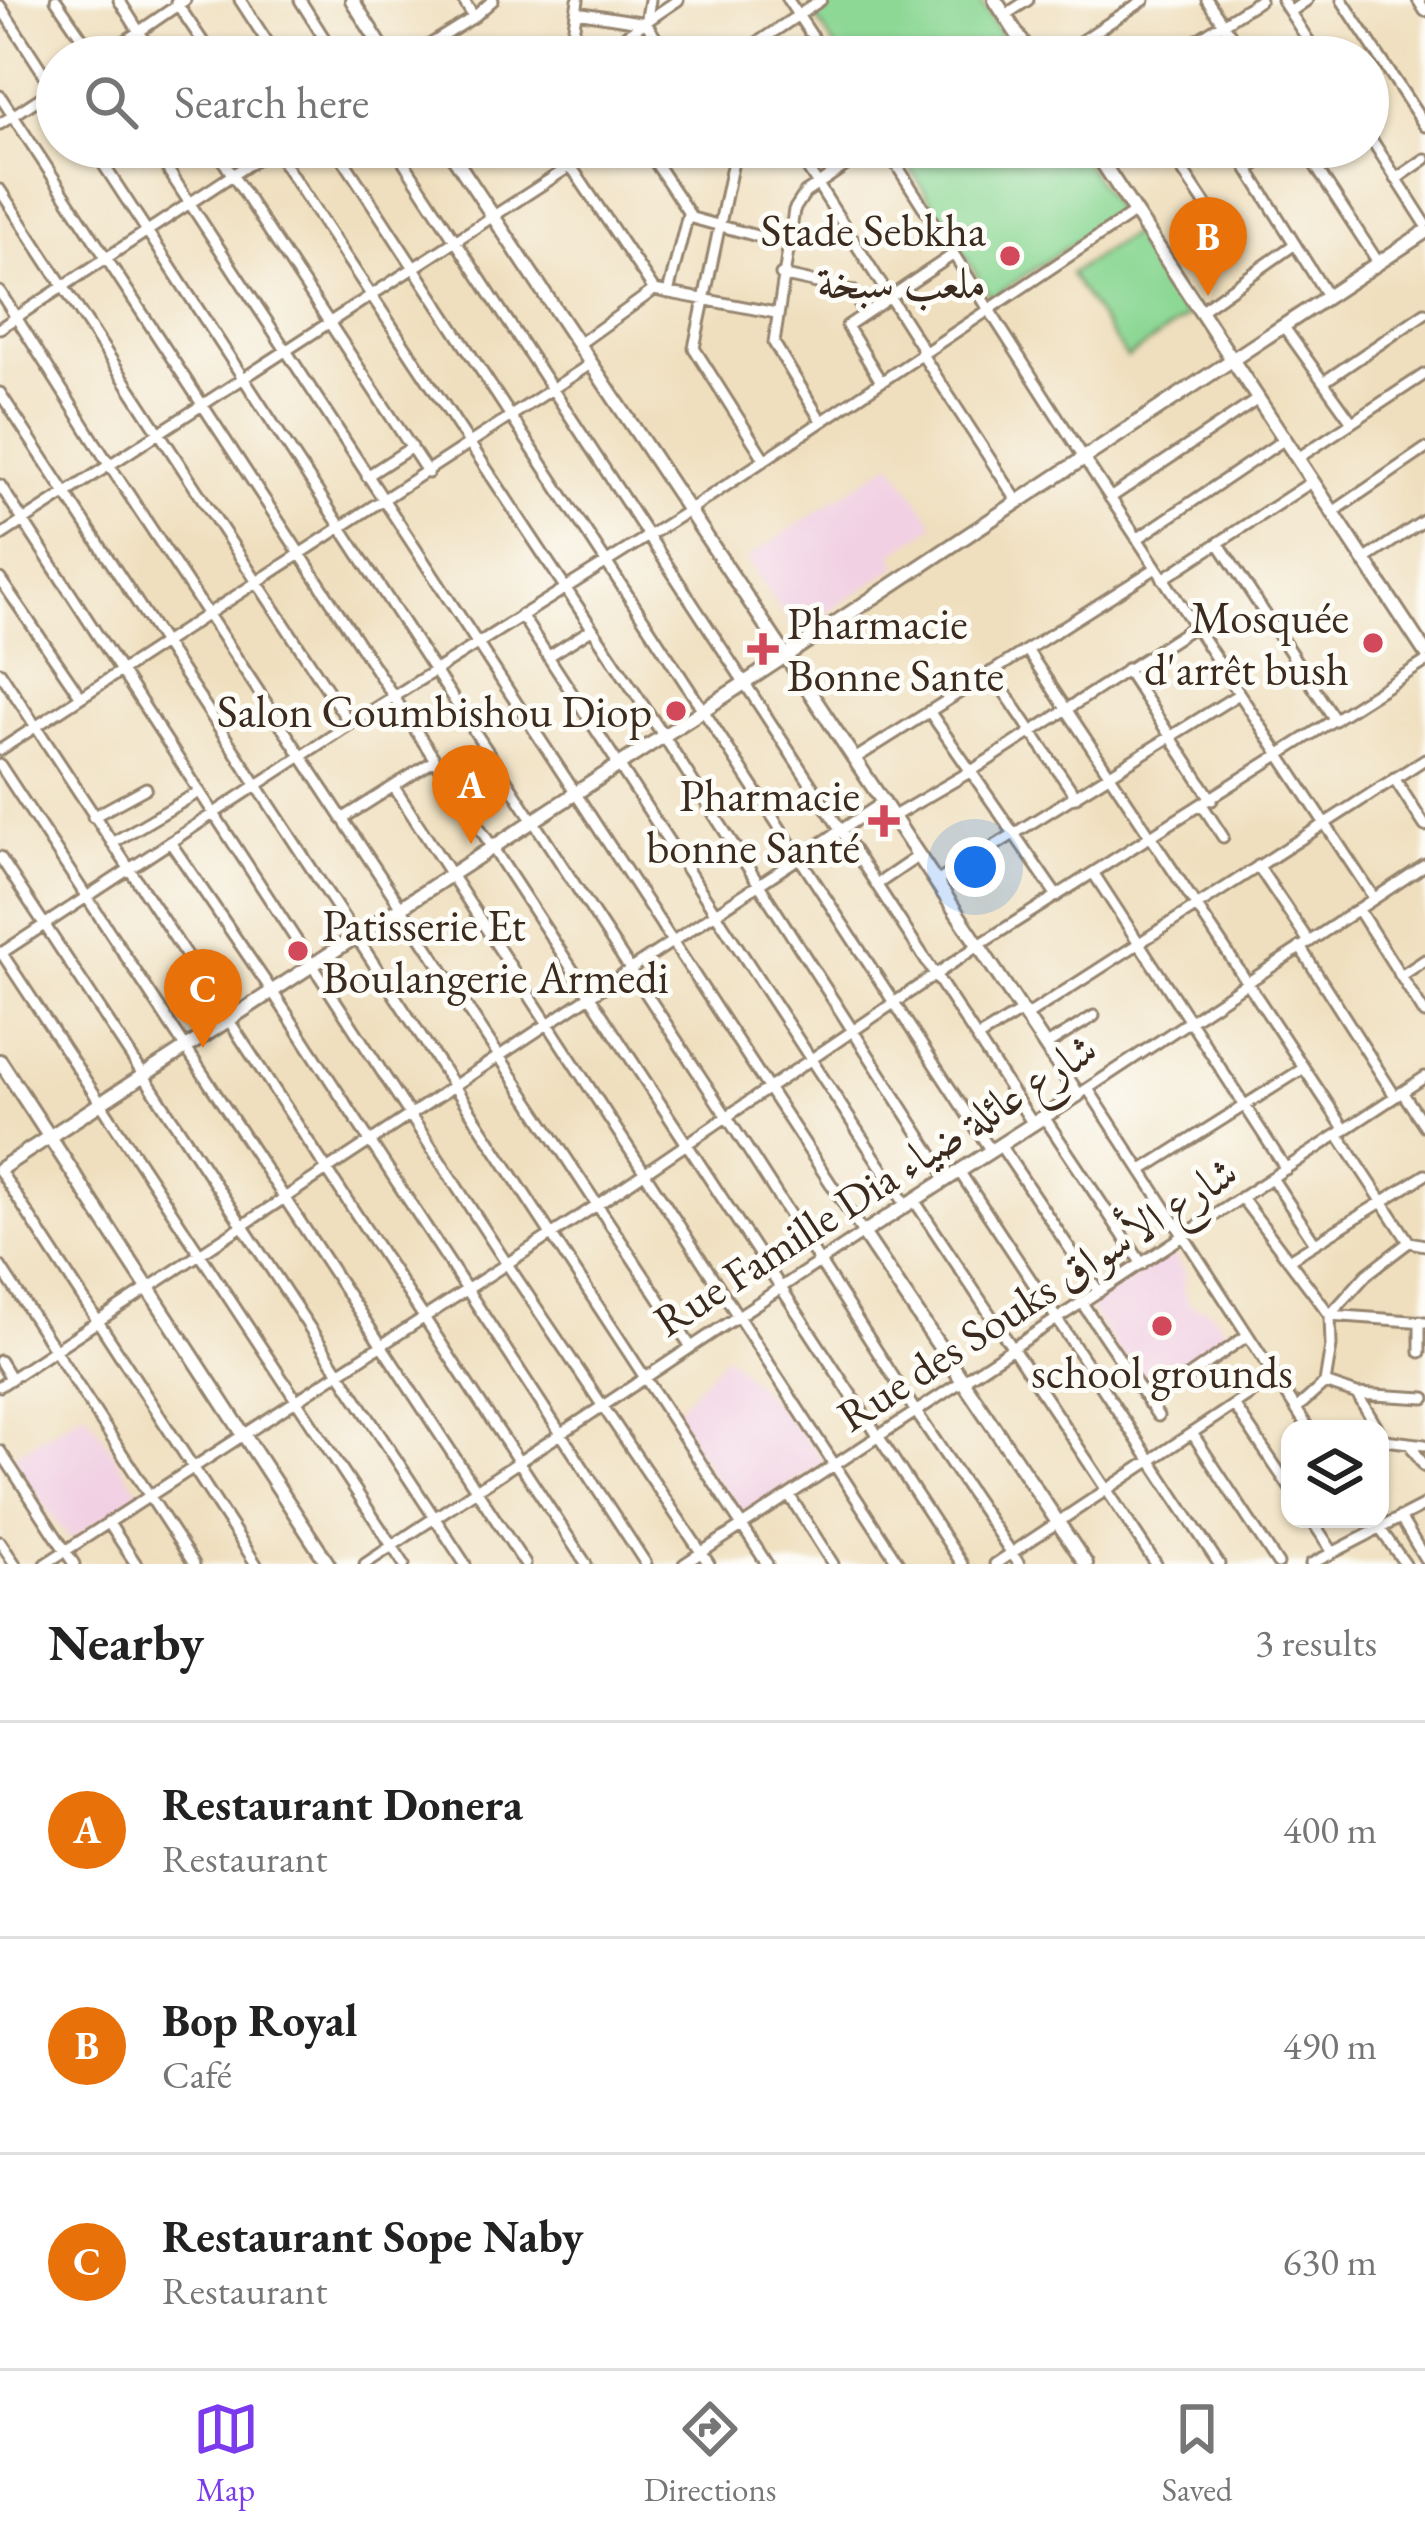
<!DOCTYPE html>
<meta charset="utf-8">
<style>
body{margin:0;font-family:"EB Garamond",Amiri,serif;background:#f6f6f6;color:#222}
.controls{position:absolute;right:36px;bottom:36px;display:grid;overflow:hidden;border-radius:24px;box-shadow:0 3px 9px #0004}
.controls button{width:108px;height:108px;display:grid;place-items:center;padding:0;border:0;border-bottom:3px solid #e0e0e0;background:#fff;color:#222;font:60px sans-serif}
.you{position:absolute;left:975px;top:867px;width:42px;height:42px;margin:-30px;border:9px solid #fff;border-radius:50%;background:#1a73e8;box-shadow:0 0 0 18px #1a73e833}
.badge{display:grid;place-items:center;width:78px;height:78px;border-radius:50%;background:#7c3aed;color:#fff;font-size:39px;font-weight:700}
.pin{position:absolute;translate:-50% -99px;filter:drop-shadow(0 3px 6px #0008)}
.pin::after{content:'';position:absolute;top:63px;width:42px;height:36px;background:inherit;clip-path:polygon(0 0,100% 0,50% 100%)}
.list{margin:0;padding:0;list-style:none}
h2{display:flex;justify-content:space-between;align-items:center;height:156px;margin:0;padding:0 48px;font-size:51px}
h2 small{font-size:39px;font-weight:400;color:#767676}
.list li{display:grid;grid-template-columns:78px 1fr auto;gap:36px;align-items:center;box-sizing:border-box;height:216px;padding:0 48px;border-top:3px solid #e0e0e0}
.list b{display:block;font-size:45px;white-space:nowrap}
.list p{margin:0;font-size:39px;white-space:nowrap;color:#767676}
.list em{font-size:39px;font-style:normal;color:#767676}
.icon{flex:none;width:66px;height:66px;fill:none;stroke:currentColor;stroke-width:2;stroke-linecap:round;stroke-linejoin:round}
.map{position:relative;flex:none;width:1425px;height:1564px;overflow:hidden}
.search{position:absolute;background:#fff;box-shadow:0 3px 9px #0004;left:36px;right:36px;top:36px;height:132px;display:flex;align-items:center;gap:30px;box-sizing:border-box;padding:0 42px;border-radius:66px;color:#767676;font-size:45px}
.sheet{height:804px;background:#fff}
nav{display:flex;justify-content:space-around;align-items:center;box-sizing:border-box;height:168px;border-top:3px solid #e0e0e0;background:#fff;font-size:33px;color:#767676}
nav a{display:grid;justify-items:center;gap:6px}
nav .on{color:#7c3aed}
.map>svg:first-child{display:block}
</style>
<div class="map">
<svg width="1425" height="1564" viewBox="0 0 1425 1564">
<rect width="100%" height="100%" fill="#fdfcf7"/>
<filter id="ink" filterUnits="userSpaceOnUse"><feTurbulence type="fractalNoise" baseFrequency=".00833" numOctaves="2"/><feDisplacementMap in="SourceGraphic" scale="24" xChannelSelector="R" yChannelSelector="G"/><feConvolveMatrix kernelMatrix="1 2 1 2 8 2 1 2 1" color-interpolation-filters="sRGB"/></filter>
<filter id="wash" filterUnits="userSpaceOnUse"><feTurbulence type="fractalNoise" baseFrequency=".004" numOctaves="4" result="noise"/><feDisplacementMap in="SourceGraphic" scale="48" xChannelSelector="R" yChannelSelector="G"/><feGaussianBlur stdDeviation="2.7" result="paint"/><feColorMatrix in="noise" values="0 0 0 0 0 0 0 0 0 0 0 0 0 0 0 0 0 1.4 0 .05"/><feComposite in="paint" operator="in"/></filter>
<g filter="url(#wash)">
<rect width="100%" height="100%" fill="#efdfbe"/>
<path fill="#f1d0e3" d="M892,462l43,63 -43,29 7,11 -103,68 -50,-74z
M1173,1252l12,22 -2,17 7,14 20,5 25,31 -87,58 -60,-94z
M726,1355l71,71 27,36 -84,55 -67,-104z
M86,1411l54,83 -70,46 -61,-82z"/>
<path fill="#8dd895" stroke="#64815a" stroke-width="3" d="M836,0h143l37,57h-175l-27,-43z
M897,147h178l43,66 -127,85z
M1134,232l53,85 -60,41 -57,-84z"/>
</g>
<g filter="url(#ink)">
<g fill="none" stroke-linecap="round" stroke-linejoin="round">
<g stroke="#95846e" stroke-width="15">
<path id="street" d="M56,0l39,57
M119,0l36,57
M240,0l37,57
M300,0l36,57
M463,0l11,17
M578,0l-5,33 13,24
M650,0l-4,23 22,34
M788,0l38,57
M1207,0l38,57
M1282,0l37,57
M1342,0l83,126
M1418,0l7,11
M176,2l37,55
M0,6l57,88
M576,12l70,11
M1290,12l17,-12
M1005,15l23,-15
M102,57l83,-57
M410,57l64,-40 19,-17
M553,57l22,-15
M594,57l84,-57
M736,57l85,-57
M1057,57l87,-57
M1170,57l90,-57
M0,96l962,1468
M0,124l57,-37
M1368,134l57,89
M92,147l635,970 189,295 103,152
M153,147l710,1086 -498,331
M214,147l214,326
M273,147l390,588 285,444
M335,147l656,1004
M394,147l639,977
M558,147l96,143
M645,147l47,71 65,18 31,4
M743,147l-8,5 -41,196 69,109
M794,147l130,204
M885,147l199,311 290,440
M1167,147l58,87
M1234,147l94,150
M1303,147l75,115
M1249,169l34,-22
M1396,179l29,-20
M0,190l350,534
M781,275l72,16 10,21
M0,292l110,174 581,881
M668,293l20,-79
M1200,311l95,-67
M1284,327l68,95
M0,328l275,-181
M579,344l75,-54 122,23
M921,353l97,149
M880,380l-33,-54 107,-72
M1325,381l100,-68
M0,393l767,1171
M820,419l-46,-76 20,-133 11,-17 68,-46
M1298,458l127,-84
M367,476l45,-29
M0,485l507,779 202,300
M1110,498l148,-99
M1333,512l92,-63
M0,536l600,-389
M1137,539l148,-100
M1219,544l116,176
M1364,560l61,-40
M0,579l81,118
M1163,579l150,-98
M521,615l385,590
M1027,650l318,480
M549,656l41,-26
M1126,669l86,131
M0,672l586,892
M991,672l85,125
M929,711l128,185
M0,750l592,-387
M856,758l300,-190
M0,765l525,799
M1394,778l31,48
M394,787l505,777
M1203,806l20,31
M894,816l79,-46 222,-144
M93,817l53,-29
M342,819l93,-59
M170,842l102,149 374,573
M112,843l87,-51
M0,857l465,707
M1258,866l51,76
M1094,874l192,295
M938,881l301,-187
M876,885l44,-30
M1358,909l67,105
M1300,947l95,149
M1,952l403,612
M0,954l350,-230 338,-213 447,-299
M1401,976l24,-16
M1026,1016l399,-257
M977,1038l45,-27
M1045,1046l49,-30
M1088,1089l221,340
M1402,1092l23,34
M1078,1095l347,-230
M1044,1117l98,147
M1338,1134l71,108
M1000,1145l99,147
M1142,1170l162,-102
M0,1171l256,393
M959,1171l260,393
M1272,1178l43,65
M1241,1197l89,118 1,31 -6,37 -29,26
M914,1200l242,364
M1290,1259l135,-84
M0,1266l194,298
M1082,1303l76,113
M1330,1315l37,-41 42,-32 16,3
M1330,1315l95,7
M1420,1352v-31
M0,1361l11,18
M1325,1383l32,11 68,4
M0,1386l885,-585
M1357,1394l21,35
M1149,1404l99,-69
M1234,1405l56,83
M1192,1433l86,131
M1385,1440l40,5
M1409,1443l16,24
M0,1451l74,113
M789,1495l44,69
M1400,1517l25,42
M1311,1519l21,32
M1373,1519l32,45
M108,1522l28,42
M0,1542l15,22
M45,1564l552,-359 382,-260 446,-283
M684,1564l741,-487
M995,1564l281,-187
M1311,1564l114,-59"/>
</g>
<g stroke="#95846e" stroke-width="18">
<path id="secondary" d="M352,0l36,57
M995,0l37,57
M447,147l631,948 -215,138 223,331
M1092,147l333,505
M0,1061l328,503
M0,1169l743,-485 682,-452"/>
</g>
<use href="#street" stroke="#fff" stroke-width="9"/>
<use href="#secondary" stroke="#fff" stroke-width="12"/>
</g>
</g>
<g fill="#d1495b" stroke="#fdfcf7" stroke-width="4.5">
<circle cx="1010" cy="256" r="12"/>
<circle cx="1373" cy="643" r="12"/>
<path d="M757 631h12v12h12v12h-12v12h-12v-12h-12v-12h12z"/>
<circle cx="676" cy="711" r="12"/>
<path d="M878 803h12v12h12v12h-12v12h-12v-12h-12v-12h12z"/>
<circle cx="298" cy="951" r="12"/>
<circle cx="1162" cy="1326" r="12"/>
</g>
<g text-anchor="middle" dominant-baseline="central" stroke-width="10" stroke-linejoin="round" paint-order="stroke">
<g font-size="45" fill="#3b2a1e" stroke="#fdfcf7" text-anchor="end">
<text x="986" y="230">Stade Sebkha<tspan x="986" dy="52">ملعب سبخة</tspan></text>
<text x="1349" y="617">Mosquée<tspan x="1349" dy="52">d'arrêt bush</tspan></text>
<text x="787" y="623" text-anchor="start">Pharmacie<tspan x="787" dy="52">Bonne Sante</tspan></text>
<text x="652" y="711">Salon Coumbishou Diop</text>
<text x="860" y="795">Pharmacie<tspan x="860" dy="52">bonne Santé</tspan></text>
<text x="322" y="925" text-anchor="start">Patisserie Et<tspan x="322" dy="52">Boulangerie Armedi</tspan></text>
<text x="1162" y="1372" text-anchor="middle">school grounds</text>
</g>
<g font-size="45" fill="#3b2a1e" stroke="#fdfcf7">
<text transform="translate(875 1184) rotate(-33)">Rue Famille Dia شارع عائلة ضياء</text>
<text transform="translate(1037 1293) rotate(-33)">Rue des Souks شارع الأسواق</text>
</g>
</g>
</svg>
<div class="controls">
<button><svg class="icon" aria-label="layers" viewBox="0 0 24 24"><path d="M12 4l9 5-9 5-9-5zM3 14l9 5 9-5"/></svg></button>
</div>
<div class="you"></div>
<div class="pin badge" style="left:471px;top:844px;background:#e8710a">A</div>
<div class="pin badge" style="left:1208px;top:296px;background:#e8710a">B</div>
<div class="pin badge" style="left:203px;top:1048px;background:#e8710a">C</div>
<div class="search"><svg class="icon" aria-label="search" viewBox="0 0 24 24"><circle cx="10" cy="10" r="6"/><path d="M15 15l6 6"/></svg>Search here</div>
</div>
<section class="sheet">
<h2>Nearby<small>3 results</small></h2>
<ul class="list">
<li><span class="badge" style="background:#e8710a">A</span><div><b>Restaurant Donera</b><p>Restaurant</p></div><em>400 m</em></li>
<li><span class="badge" style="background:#e8710a">B</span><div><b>Bop Royal</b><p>Café</p></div><em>490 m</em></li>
<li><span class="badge" style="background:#e8710a">C</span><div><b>Restaurant Sope Naby</b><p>Restaurant</p></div><em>630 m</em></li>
</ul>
</section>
<nav>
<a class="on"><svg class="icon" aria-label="map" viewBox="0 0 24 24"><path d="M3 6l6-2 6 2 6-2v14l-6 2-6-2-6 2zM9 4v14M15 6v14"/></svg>Map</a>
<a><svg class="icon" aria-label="directions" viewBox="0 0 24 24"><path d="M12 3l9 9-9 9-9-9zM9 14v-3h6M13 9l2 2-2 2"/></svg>Directions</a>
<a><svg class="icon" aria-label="saved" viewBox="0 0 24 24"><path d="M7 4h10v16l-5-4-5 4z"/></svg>Saved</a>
</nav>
